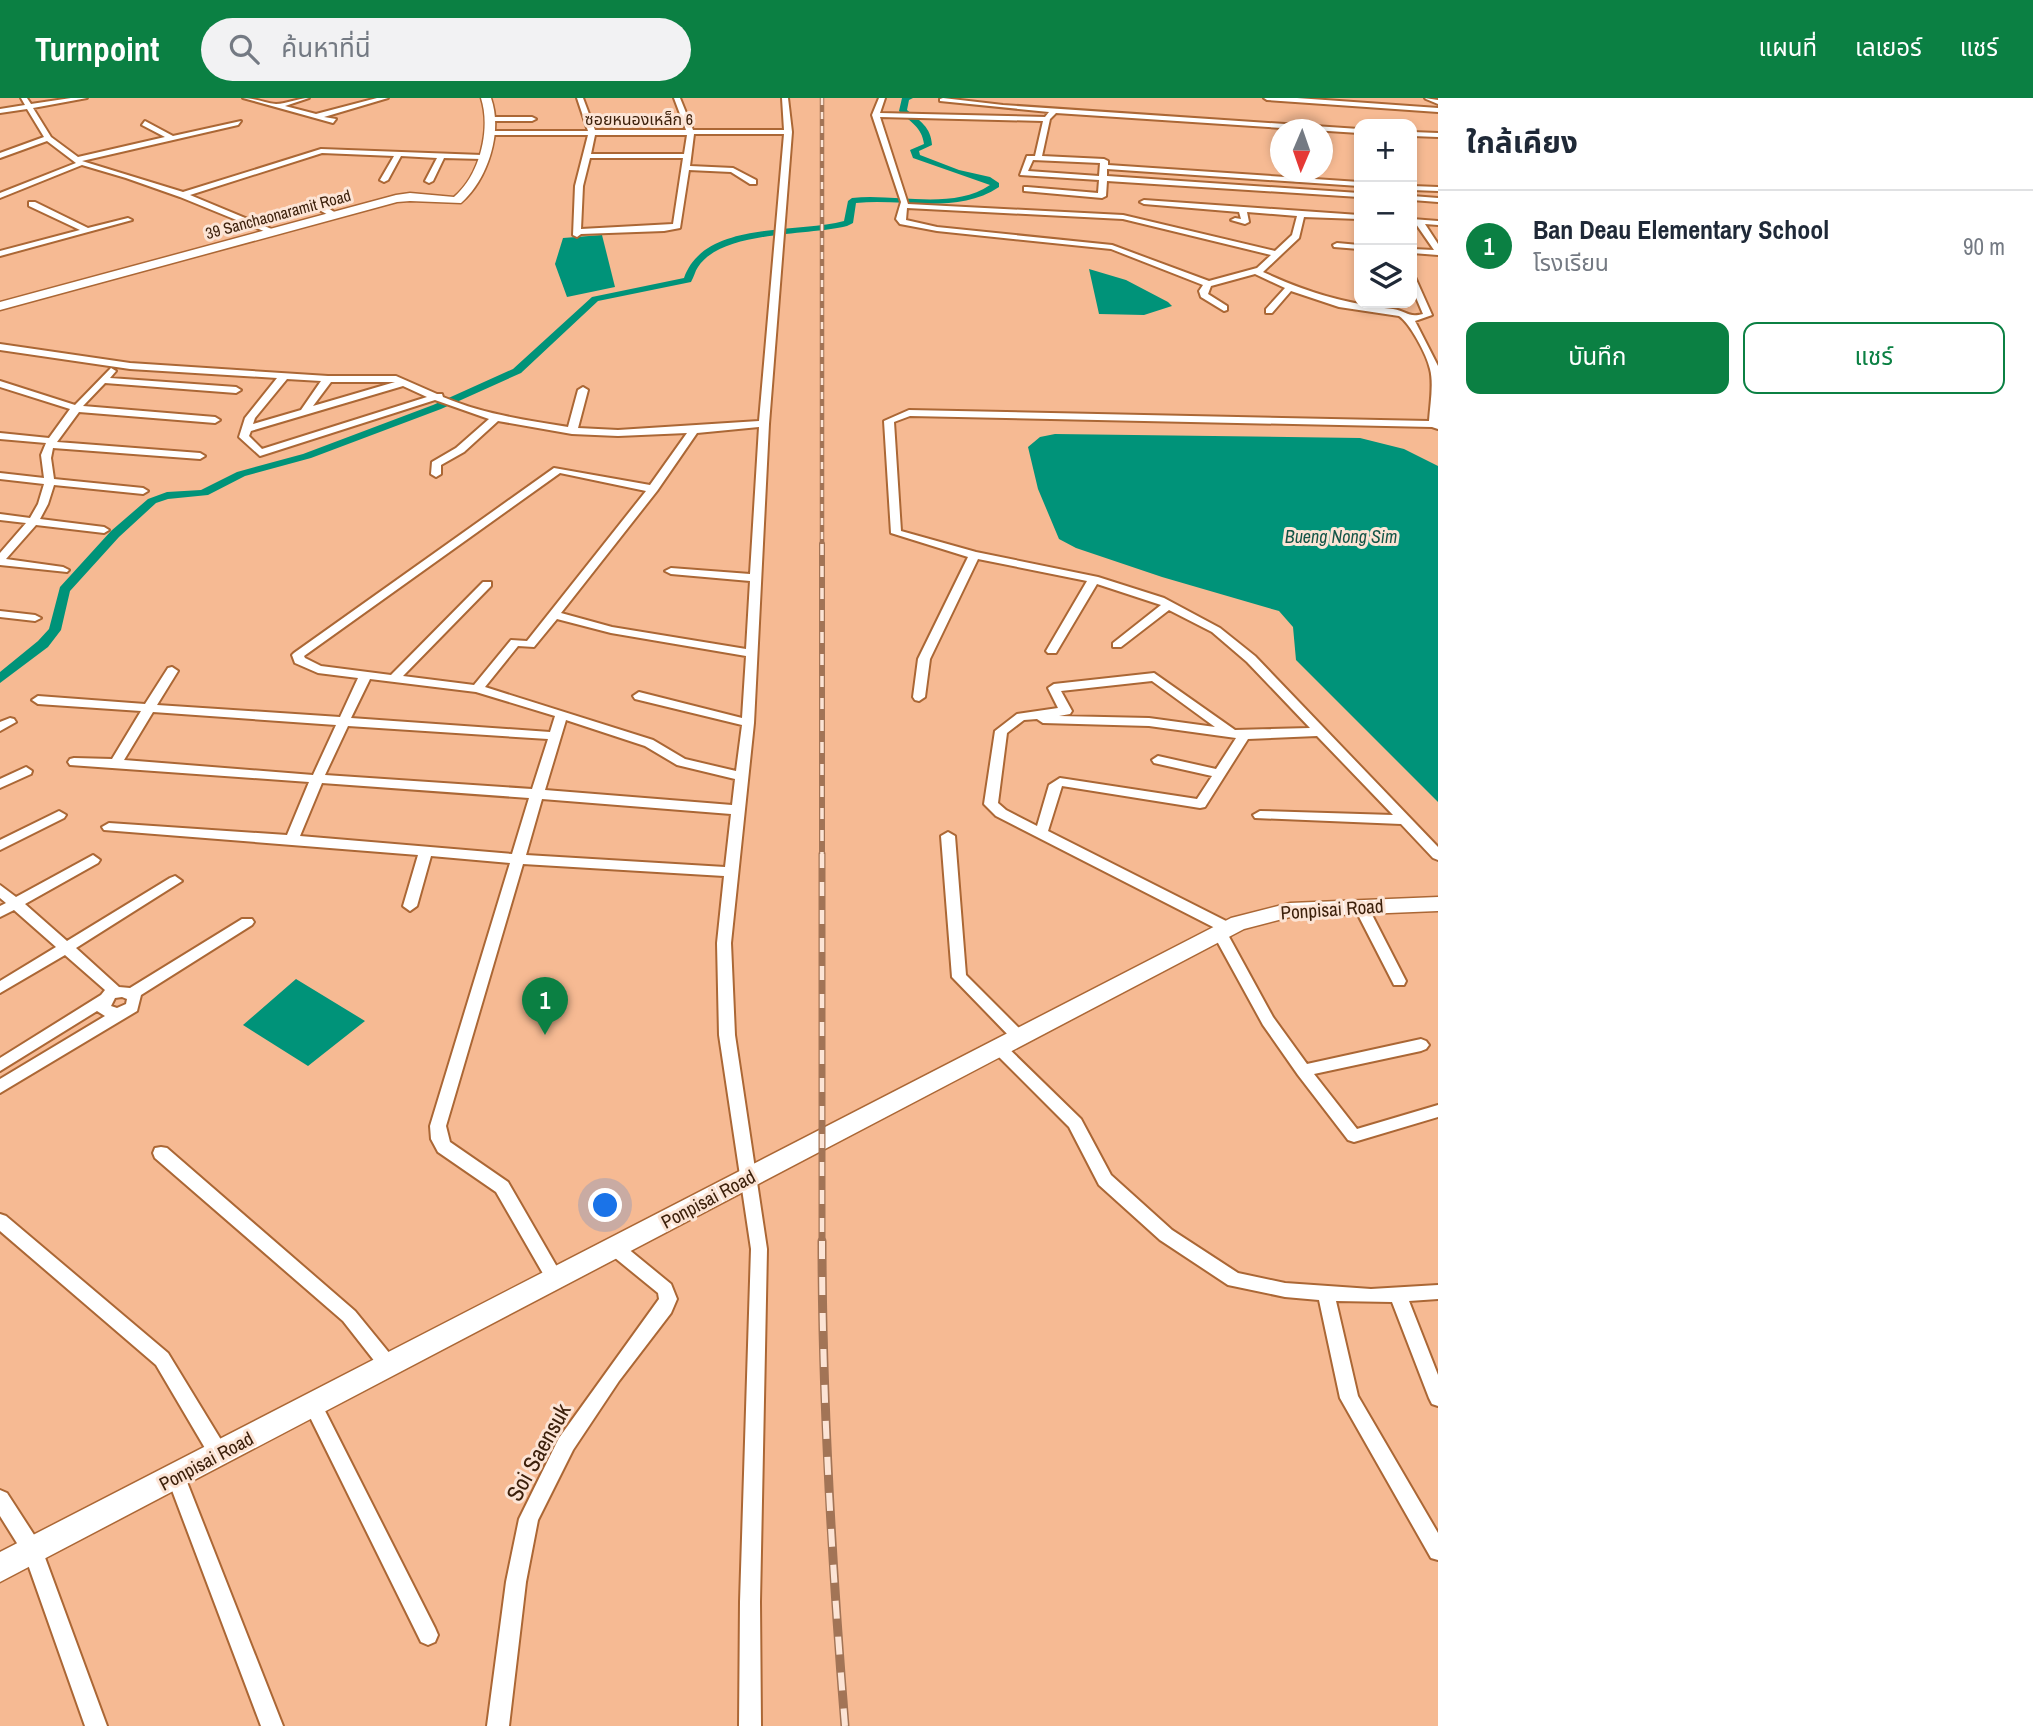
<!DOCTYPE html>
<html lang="th">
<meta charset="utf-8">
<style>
body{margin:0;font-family:"Archivo Narrow","Noto Sans Thai",sans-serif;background:#f2f2f3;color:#1f2937}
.controls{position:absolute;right:21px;top:21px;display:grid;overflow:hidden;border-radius:14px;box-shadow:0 4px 10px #0003}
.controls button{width:63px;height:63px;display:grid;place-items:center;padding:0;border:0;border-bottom:2px solid #e0e1e3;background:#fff;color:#1f2937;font:35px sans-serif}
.compass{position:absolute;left:1270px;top:21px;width:63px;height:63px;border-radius:50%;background:#fff;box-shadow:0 4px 10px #0003;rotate:182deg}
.you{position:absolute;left:606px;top:1108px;width:24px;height:24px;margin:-18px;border:5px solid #fff;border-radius:50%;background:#1a73e8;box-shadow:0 0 0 10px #1a73e833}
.badge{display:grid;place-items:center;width:46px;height:46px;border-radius:50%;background:#0b8043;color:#fff;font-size:23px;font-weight:700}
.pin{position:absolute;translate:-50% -58px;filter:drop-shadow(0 2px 4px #0008)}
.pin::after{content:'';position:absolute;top:37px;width:24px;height:21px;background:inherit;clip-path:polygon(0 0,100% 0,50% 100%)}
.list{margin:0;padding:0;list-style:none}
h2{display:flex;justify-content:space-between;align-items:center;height:91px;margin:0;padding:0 28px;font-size:30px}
h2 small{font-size:23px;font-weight:400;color:#747a83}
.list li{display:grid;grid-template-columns:46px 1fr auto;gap:21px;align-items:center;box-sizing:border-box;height:112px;padding:0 28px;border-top:2px solid #e0e1e3}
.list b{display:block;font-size:26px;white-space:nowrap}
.list p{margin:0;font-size:23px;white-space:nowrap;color:#747a83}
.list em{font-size:23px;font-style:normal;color:#747a83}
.actions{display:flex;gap:14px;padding:21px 28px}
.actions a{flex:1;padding:16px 0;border:2px solid #0b8043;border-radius:14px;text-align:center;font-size:24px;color:#0b8043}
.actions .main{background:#0b8043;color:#fff}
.icon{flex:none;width:38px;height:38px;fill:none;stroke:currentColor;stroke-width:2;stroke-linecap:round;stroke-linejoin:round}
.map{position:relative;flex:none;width:1438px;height:1628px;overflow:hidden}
header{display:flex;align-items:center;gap:42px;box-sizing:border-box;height:98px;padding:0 35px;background:#0b8043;color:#fff}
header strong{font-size:33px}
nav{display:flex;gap:38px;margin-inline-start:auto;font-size:24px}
.search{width:490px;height:63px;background:#f2f2f3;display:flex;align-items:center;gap:18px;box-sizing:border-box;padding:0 24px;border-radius:38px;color:#747a83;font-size:26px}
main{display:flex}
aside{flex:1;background:#fff}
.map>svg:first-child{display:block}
</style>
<header>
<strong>Turnpoint</strong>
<div class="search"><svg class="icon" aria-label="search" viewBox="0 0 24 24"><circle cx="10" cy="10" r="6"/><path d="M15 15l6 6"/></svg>ค้นหาที่นี่</div>
<nav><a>แผนที่</a><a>เลเยอร์</a><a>แชร์</a></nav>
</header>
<main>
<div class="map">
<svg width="1438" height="1628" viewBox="0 0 1438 1628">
<rect width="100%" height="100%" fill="#f6ba93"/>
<path fill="#009379" d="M602,137l13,52 -48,10 -12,-33 8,-26z
M1089,171l37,11 42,22 4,4 -28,9 -45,-1z
M1055,336l305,4 44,11 34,17v336l-142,-142 -3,-33 -14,-16 -117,-34 -86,-29 -17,-9 -21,-50 -10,-42 12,-10z
M296,881l69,42 -57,45 -65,-41z"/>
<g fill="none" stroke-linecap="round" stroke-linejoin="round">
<path fill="#009379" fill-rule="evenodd" d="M902,0h11l-4,2 -2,10c13,11 24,17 25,35l-13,6 1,4 39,15 31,7 9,6v4c-42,28 -96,11 -143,16l-3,20 -6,3c-39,10 -125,4 -149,41 -3,4 -4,10 -7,15l-93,19 -77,72 -80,36 -130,49 -66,18 -37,19 -40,4 -12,4 -37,34 -49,54 -9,39 -13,17 -48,36v-11l38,-31 11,-12 11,-42 51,-56 37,-32 19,-7 34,-2 36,-18 66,-18 130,-49 80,-36 79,-72 92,-19c20,-58 113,-44 160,-57l4,-20 4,-3c43,-5 100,13 138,-13l-77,-27 -3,-8 14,-6c-2,-17 -14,-22 -25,-33z"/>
<g stroke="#ab6735" stroke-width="4">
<path id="street" d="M21,0h6l4,6 40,-6h16l-54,10 18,29 27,20 87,-20 -23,-12 3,-4 28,15 68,-15 -3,4 -156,36 101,31 138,-43 161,6 4,2 -4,2 -38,-1 -11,23 -4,2 -4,-2 12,-23 -36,-2 -13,24 -4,2 -4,-2 14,-24 -72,-3 -132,42 84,35v4h-3l-91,-37 -54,-19 -44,-13 -82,33v-5l76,-30 -29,-22 -47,17v-5l44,-16 -17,-28 -27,4v-4l25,-4z
M243,0c11,0 22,5 33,6 11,0 22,-6 33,-6l-24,8 31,8 61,-16h11l-64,19 12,2 -3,4z
M577,0h6l12,32h91l-12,-32h6l13,32h91l-2,-32h6l4,34 -23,292 -15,299 -23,220 4,92 32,214 -7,353 1,124h-22l1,-124 11,-353 -32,-214 -2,-92 7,-67 -201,-12 -77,262 4,16 58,40 56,97 -3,5 -6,2 -6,-2 -53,-92 -58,-40 -7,-13 -1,-13 80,-263 -79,-7 -14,50 -7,5 -7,-5 15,-51 -314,-25 -2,-3 7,-4 178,12 22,-53 -239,-17 -2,-3 2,-3 4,-1 38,1 29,-48 -103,-7 -6,-4 6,-4 107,8 23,-36 4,-1 6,4 -21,34 183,12 18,-39 -40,-5 -23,-10 -3,-8 2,-2 260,-185 96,17 37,-52 -69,3 -46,-2 -74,-13 -34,31 -23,13v9l-5,3 -5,-3 1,-12 24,-14 33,-29 -54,-19 -175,56 -21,-19 6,-19 32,-40 -147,-9 -130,-19v-6l130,19 198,13h68l41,18h5l1,3c40,17 82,23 125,30l10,-37 5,-3 5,3 -10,38 40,2 141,-9 25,-287h-90l-4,32 43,2 23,12v4h-6l-19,-12 -42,-2 -9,58 -16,3 -83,3 -4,3 -4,-2 2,-49 13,-51h-98l-4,-2 4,-2h98zM595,37h92l-3,19h-93zM590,60h93l-10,66 -92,5 2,-43zM287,281l34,2 -20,29 -48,14 2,-6zM331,284h64l-82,24zM403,288l24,11 -165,52 -13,-13 2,-5zM759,329l-9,147 -79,-6 -6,3 6,3 79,7 -4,68 -134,-22 -51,-14 96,-122 40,-58zM560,375l86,18 -119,150 -16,-1 -37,45 -71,-9 88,-90v-4h-8l-92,93 -70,-9 -16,-8 -1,-2zM557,521l54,14 135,23 -4,62 -103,-26 -6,4 2,3 107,26 -6,46 -51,-12 -32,-19 -168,-53 33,-41 16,1zM370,581l106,13 79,24 -5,16 -199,-14zM153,614l183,13 -23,50 -189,-15zM566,622l79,26 32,19 58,14 -3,26 -187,-15zM348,628l200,13 -16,50 -207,-14zM322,685l207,15 -17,56 -212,-18zM542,701l189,15 -6,53 -199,-12z
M879,0h6l-5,15 165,4 4,-5 -109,-11v-2l3,-1 60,7 356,24v4l-303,-20 -6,6 -8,37 62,3 4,2v4l251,17v4l-252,-17v7l252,17v4l-252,-16 -1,15 -4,2 -78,-7v-4h3l71,6 1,-13 -79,-5 7,-19h8l8,-35 -163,-4 28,87 215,11 152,36 17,-16 5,-19 -50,-4 2,10 -4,2 -14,-4 4,-2 6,1 -2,-7 -95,-8 -4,-2 4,-2 215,15v4l-55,-2 -5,21 -36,34c46,21 80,31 130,37 14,2 15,9 30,5l-11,-26v-11h3l17,38 -17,6 23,45v63l-6,-2 -522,-11 -16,6 7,109 75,21 122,25 66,21 56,30 35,28 183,191v13l-5,-2 -32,-34 -146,-6 -2,-3 7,-4 133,4 -76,-79 -69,3 -43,68 -5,1 -138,-22 -14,45 184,93 2,4 -2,4 -5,1 46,84 34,47 114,-25 5,2 3,4 -3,4 -5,2 -107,23 43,55 81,-24v12l-84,25 -6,-2 -50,-65 -35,-50 -51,-93 3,-4 -219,-112 -12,-12 11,-73 22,-17 41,-6 -10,-20 6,-4 100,-11 81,57 75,-2 -63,-66 -35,-30 -43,-22 -48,37h-8v-4l48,-38 -64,-21 -41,69h-8l-2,-2 41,-70 -109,-22 -48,100 -5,38 -6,4 -4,-1 -2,-3 5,-38 50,-102 -77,-24 -7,-112 25,-11 520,11c1,-16 5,-37 1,-52 -3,-14 -20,-46 -31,-53l-60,-9 -48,-16 -19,22h-6v-4l19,-21 -30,-14 -44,12 -3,8 19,12v4l-3,1 -23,-14 -2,-6 4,-6 -92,-36 -174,-18 -37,-7 -4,-5 5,-17 -29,-87zM1033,62l67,3 -1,13 -71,-5zM907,110l216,11 148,36 -14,13 -48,13 -97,-36 -175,-18 -31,-7zM1152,583l63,46 -66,-9 -90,-2 11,-2 2,-3 -11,-20zM1037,621l6,4 106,3 87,12 -20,31 -58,-13 -6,4 2,3 58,13 -15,23 -137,-21 -11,7 -12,41 -31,-16 -8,-7 9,-70 17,-13z
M1264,0h33l141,10v4l-171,-12z
M1425,0l13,2v4l-12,-5z
M492,19h40l4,2 -4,2h-43z
M1412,34l26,1v4l-26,-1z
M1412,88l26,1v4l-26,-1z
M1412,98l26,2v4l-26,-2z
M29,104h6l53,26 40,-10 4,2 -132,36v-5l80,-21 -51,-24z
M314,105h6l19,12 -7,2 -18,-10z
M1412,121l26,2v4l-13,-1 13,20v11l-26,-2v-4l22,1 -18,-26 -4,-1z
M1337,145l22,2v4l-25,-2 -1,-2z
M111,270l5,3 -6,7 126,9 5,3 -5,3 -131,-10 -22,23 132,11 5,3 -5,3 -136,-11 -22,30 143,11 5,3 -5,3 -147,-11 -2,10 3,21 89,9 5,3 -5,3 -89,-9 -6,19 -8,15 64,8 5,3 -5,3 -68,-8 -30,34 57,8 6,3 -2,2 -67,-7v-12l26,-30 -26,-3v-6l30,4 8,-14 6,-20 -44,-5v-6l44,5 -3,-23 5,-12 -46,-4v-6l49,5 21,-29 -70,-22v-6l75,24z
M0,513l35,4 6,3 -6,3 -35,-4z
M10,620l4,1 2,3 -16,9v-9z
M26,669l6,4 -1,3 -31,14v-9z
M59,713l7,4 -2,3 -64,32v-10z
M948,734l7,4 11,139 57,57 3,4 -3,4h-10l-61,-63 -11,-141z
M93,757l7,5 -2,3 -73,41 42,37 103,-63 5,-2 7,5 -106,67 43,39 11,1 112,-69h10l2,3 -2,3 -111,70 -4,16 -137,82v-14l105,-63 -8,-5 -97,60v-13l101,-63 4,-5 -40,-35 -65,38v-12l56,-34 -42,-37 -14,7v-11l6,-3 -6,-5v-13l16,12zM122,899l5,2 -1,5 -9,4 -6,-2 4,-8z
M1361,804l7,5 38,74 -2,4h-10l-2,-4 -38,-74z
M998,943l5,2 78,76 30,56 61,55 66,43 47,10 86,6 67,-4v14l-29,2 29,74v31l-6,-2 -3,-6 -37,-96 -56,-1 22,95 80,137v27l-7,-2 -91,-160 -21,-98 -34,-3 -57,-12 -68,-45 -61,-55 -30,-58 -76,-76 -3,-4 3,-4z
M161,1049l6,1 188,163 40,49 3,6 -3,6 -6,2 -6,-2 -40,-51 -188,-163 -2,-5 2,-5z
M0,1116l6,2 162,137 58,95 2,6 -2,6 -7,3 -7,-3 -56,-95 -156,-134z
M615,1143l6,2 50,41 6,15 -6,14 -52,68 -46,69 -35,70 -12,62 -17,144h-22l19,-144 13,-63 40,-81 100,-139 -1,-6 -49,-40 -2,-5 2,-5z
M313,1299l6,2 116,229 3,7 -3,7 -7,3 -7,-3 -117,-237 3,-6z
M176,1370l7,3 2,6 98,249h-22l-94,-249 2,-6z
M0,1392l7,3 33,51 67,182h-22l-60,-170 -25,-40z"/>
</g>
<g stroke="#ab6735" stroke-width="3">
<path id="secondary" d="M481,0h10c12,34 -3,81 -30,105l-51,-2 -13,1 -397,108v-8l396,-107 14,-2 44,4c26,-22 37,-68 27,-99z
M1438,799v14l-148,6 -46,12 -1244,653v-30l1231,-634 59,-15z"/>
</g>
<use href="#street" fill="#fff" fill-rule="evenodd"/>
<use href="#secondary" fill="#fff" fill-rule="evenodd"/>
<g stroke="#a27456" stroke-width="4.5">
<path id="rail-far3" d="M822,0v448"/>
</g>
<g stroke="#a27456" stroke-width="6">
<path id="rail-far2" d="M822,446v312"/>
</g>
<g stroke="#a27456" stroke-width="7">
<path id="rail-far1" d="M822,756v389"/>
</g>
<g stroke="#a27456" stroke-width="9">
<path id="rail" d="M822,1143c0,162 10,324 23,485"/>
</g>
<use href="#rail-far3" stroke="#fce4d5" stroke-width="2.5" stroke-dasharray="7" stroke-linecap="butt"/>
<use href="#rail-far2" stroke="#fce4d5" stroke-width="3.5" stroke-dasharray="11" stroke-linecap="butt"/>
<use href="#rail-far1" stroke="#fce4d5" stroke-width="4.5" stroke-dasharray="14" stroke-linecap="butt"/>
<use href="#rail" stroke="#fce4d5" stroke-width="6" stroke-dasharray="18" stroke-linecap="butt"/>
</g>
<g text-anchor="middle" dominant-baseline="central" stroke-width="6" stroke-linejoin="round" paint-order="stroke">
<g font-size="16" fill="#3c200b" stroke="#fce4d5">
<text x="639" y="21">ซอยหนองเหล็ก 6</text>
<text transform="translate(278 116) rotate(-15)">39 Sanchaonaramit Road</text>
</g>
<g font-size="18" font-style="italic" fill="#135446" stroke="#fce4d5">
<text x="1341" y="438">Bueng Nong Sim</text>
</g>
<g font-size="19" fill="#3c200b" stroke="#fce4d5">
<text transform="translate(1332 811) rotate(-4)">Ponpisai Road</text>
<text transform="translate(708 1101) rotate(-28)">Ponpisai Road</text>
<text transform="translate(206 1363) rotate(-28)">Ponpisai Road</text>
</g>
<g font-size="23" fill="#3c200b" stroke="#fce4d5">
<text transform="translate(538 1354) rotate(-61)">Soi Saensuk</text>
</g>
</g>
</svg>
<div class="controls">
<button>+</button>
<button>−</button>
<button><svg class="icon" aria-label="layers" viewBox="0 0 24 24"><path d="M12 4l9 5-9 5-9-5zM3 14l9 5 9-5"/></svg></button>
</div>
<svg class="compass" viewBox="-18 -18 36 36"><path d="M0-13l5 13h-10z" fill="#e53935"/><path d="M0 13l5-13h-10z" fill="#747a83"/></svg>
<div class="you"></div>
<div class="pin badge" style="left:545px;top:937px">1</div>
</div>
<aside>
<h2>ใกล้เคียง<small></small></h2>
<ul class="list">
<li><span class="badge">1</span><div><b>Ban Deau Elementary School</b><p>โรงเรียน</p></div><em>90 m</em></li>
</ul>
<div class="actions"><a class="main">บันทึก</a><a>แชร์</a></div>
</aside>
</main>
